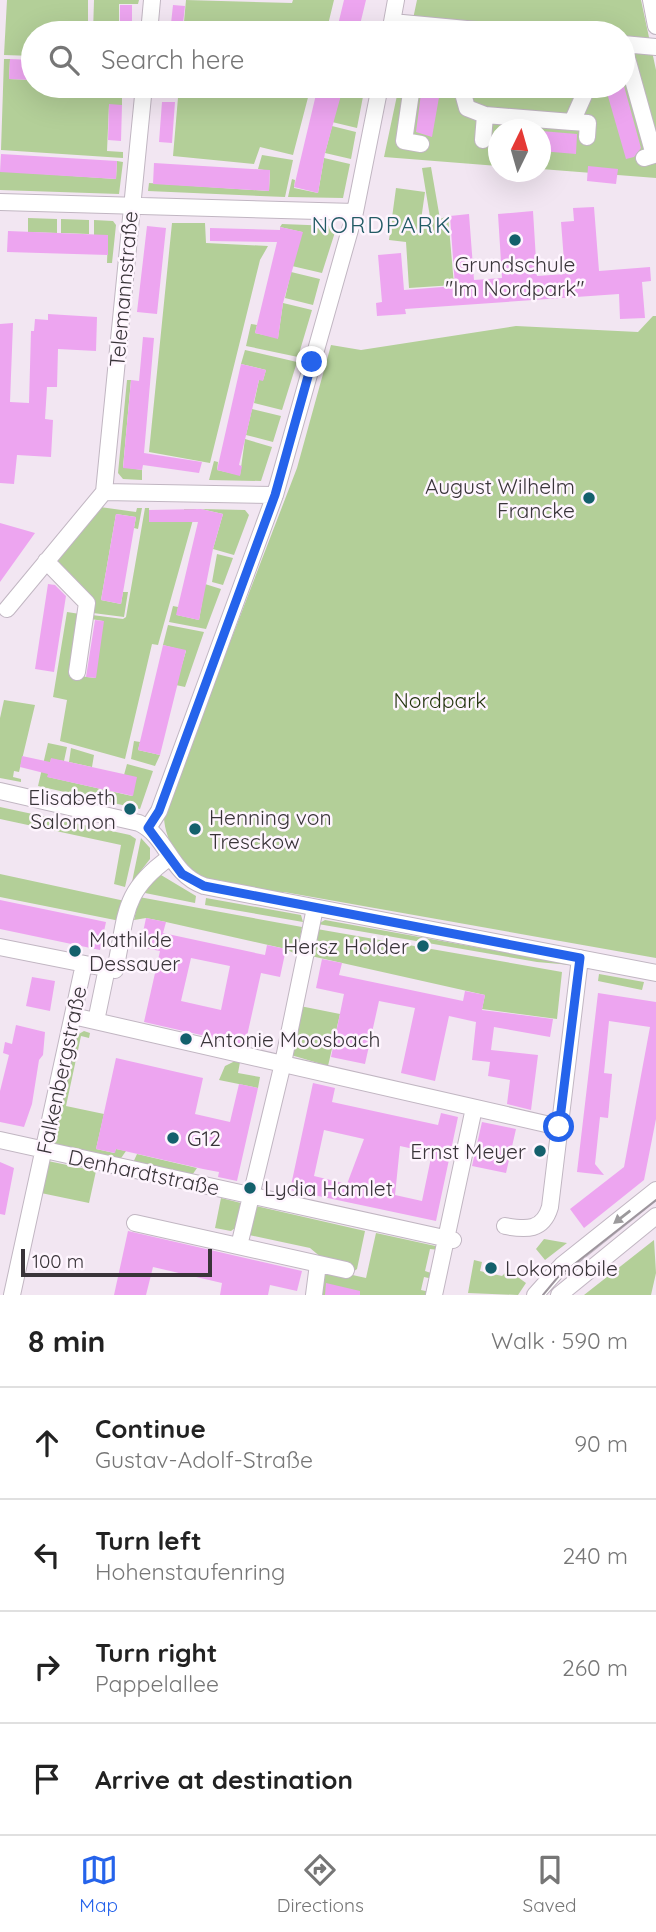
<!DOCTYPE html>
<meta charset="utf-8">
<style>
body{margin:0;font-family:Quicksand,sans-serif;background:#f6f6f6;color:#222}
.compass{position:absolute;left:488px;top:119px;width:63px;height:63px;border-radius:50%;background:#fff;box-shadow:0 7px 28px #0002;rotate:5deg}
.scale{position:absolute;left:21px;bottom:18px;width:191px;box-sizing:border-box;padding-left:7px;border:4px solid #393439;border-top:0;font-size:19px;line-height:24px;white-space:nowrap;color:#393439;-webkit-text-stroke:5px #fef5fe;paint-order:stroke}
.stop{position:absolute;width:21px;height:21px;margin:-16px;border:5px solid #2563eb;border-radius:50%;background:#fff}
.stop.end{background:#2563eb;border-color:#fff;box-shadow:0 2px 7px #0008}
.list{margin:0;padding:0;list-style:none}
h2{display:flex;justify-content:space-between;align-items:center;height:91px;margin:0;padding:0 28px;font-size:30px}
h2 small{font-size:23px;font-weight:400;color:#767676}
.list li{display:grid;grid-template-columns:46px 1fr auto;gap:21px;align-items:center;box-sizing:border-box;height:112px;padding:0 28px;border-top:2px solid #e0e0e0}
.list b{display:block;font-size:26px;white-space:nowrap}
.list p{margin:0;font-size:23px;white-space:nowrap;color:#767676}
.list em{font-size:23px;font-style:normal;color:#767676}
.icon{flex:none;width:38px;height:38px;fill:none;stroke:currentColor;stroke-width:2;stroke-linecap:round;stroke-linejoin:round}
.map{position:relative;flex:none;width:656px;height:1295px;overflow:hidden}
.search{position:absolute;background:#fff;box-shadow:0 7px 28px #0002;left:21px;right:21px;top:21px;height:77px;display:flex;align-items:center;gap:18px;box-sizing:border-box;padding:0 24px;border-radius:38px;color:#767676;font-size:26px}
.sheet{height:539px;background:#fff}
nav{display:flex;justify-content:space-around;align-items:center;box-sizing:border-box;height:98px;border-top:2px solid #e0e0e0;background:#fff;font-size:19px;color:#767676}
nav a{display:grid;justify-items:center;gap:4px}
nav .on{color:#2563eb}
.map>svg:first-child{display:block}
</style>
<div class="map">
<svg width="656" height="1295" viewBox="0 0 656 1295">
<rect width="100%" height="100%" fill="#f2e6f2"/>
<path fill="#b3cf98" d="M7,0h81v33h-55v23l-29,-1z
M94,0h45l-1,4h-19v29h-26z
M186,0l106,3 1,-3h41l-8,33h-143z
M417,0h224l15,70v108l-115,-9 -1,-39h-42v36l-114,-9 15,-71h224v-53h-213z
M4,59h6l-1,20 24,1v6h97v6h-8v13h-13l-2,46 16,1v6l-122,-8z
M179,86l103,4v-4h29l-18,69 -33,-8 -6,17 -81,-8z
M336,86h29l-8,42 -25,-6 11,-34z
M332,126l24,6 -5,27 -26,-6z
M0,154v17l116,8 1,-18 6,1 -4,32 -119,-4z
M262,155l31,5 -8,37 -137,-6 1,-8 120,8 1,-20 -12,-2z
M324,158l26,6 -7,34 -55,-1 4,-18 3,1 -1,8 24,5z
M431,167l9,52 8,-3 6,69 -45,3 -3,-46 -17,-2 7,-52 29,4 -5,35 11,-4 -9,-55z
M28,218l29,1v14l-29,-1z
M61,219l28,1v14l-28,-1z
M94,220l19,1 3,4 -4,38h-5l1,-28h-14z
M172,223h33l1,20 62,3 -8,14 -50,203 -61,-11z
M282,224l51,2 3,3 -14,44 -30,-7 10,-34 -22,-5z
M291,272l29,7 -7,26 -28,-7z
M283,303l29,7 -14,47 -52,-11 5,-22 6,1 -2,8 23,5z
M653,316h3v642l-372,-66 -4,2 -62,-14 -4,2c-8,-4 -19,-7 -25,-12 -14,-11 -26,-39 -25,-56l133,-346 34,-123 30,5 155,-24 122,6z
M245,350l52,12 -15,48 -28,-7 5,-23h4l3,-10 -25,-6z
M127,380h4l-8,87 19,3v10l-19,-1 -5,-6z
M252,409l29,7 -8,26 -27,-7z
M245,439l27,8 -11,34 -52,-1 5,-19 4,1 -1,8 23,5z
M100,507l36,5 1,-4h5l-4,21 -4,-1 2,-11 -20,-3 -15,86 20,4 2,-12h5l-4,25 -31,-4 -37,-50z
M145,508h4v14h35v-13h12l-38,136 -6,-1 -27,115 -65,-18 7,-41 -14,-3 14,-85 13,2 -9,61 24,3 8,-57 -12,-2 1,-4 31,4 3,-2z
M201,509l44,1 4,5 -15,40 -21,-6 10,-35z
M217,554l16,4 -10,27 -11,-3z
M205,584l16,5 -15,40 -37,-7 4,-16 5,1 -1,8 22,5z
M168,625l36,7 -19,55 -9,-2 10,-34 -23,-6z
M4,700l31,5 -16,67 -5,-1 -1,6 8,2v3l-21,-4v-60z
M134,741l6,1 -2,8 22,5 -5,11 -24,-7z
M48,743l19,4 -3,14 -13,-2 -3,18 84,19 -8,-21 3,-11 26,7 -13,38 -102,-23z
M71,748l23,7 -2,12 -23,-5z
M0,807l130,28 6,4 -11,48 -11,-3 7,-39 -121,-26z
M141,838l9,10v11l-18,23z
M0,874l125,27 -5,20 -120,-24z
M161,875l35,21 -1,7 -55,-11 15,-16z
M139,897l163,30 -5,28 -11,-6 -120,-27 -20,-4 -12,2z
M206,898l95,17 2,7 -98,-17z
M325,920l240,43 6,2 -34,-3 -219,-38z
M317,929l245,43 -5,47 -75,-10 3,-14 -174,-39z
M599,974l45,8 -2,8 -44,-9z
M300,1006l40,8 -12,52 -37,-11z
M84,1031l6,2 -1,5 -8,-2 -15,70 38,8 -8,35 18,4 2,-4 10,2 -7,10 -68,-14 26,-112z
M235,1061l5,1 -2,11 22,4 -2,11 -39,-8 6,-14z
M137,1154l60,14 -7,10 -58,-13z
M48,1161l48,10 -7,32 -48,-10z
M221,1198l20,5 -6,25 -4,3 -16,-3z
M256,1206l109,25 -8,38 -4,3 -25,-9 -18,-15 -61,-13z
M376,1233l64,14 -1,3 -9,-1 -5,22 9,3 -1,5 -9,-2 -3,13 9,2 -1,3h-114l6,-27 45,10z
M544,1239l23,4 -22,17 -9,-11z
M654,1240l2,33 -5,22h-67z
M474,1260l8,2 -2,9 22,5 6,-6 18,13 -8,12 -50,-2z"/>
<path fill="#eda5f0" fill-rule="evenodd" d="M344,0h22l-8,33h-22z
M120,5h12v28h-12z
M173,5l12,1 -3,27h-12z
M10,59l23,1v20l-24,-1z
M318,86l25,2 -18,65 -7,40 -24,-6z
M422,86h19l-9,51 -16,-5z
M605,86h19l17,62 -7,9 -8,2z
M162,102h13l-3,41 -13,-1z
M109,104l13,1 -1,36 -13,-1z
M541,131l36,3 -1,20 -35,-3z
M1,154l116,7 -1,18 -116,-7z
M154,163l116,7 -1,21 -116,-7z
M588,166l30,3 -2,15 -29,-3z
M594,207l5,64 51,-4 1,14 -9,1 3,36 -25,1 -1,-25 -214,15 1,5 -29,2 -1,-13 6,-1 -4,-47 23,-2 3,37 51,-4 -5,-70 19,-2 5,66 28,-2 -4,-64 35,-3 4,65 28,-2 -4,-52 13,-1 -1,-13z
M147,226l19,2 -9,86 -20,-2z
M280,227l23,5 -20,71 -5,36 -23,-6 22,-91 -67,-1v-13l70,2z
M8,231l100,4v20l-101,-3z
M48,314l49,3 -1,34 -38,-2 -1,38h-10l-2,32 8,1 -2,37 -34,-2 -3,29 -14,-1v-159l13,-1 -3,79 19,1 2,-72h3l1,-12 13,1z
M143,337l11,1 -10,115 58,9 -3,11 -56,-8 -1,5 -19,-2 8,-88 8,1z
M241,364l25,6 -3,11 -4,-1 -20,85 3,1 -2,10 -23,-6z
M201,509l22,5 -10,35 -14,71 -23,-5 22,-93h-49v-12z
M116,514l20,3 -15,87 -20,-4z
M0,523l35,10 -35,49z
M48,584l7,1 11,11 -12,76 -19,-3z
M95,620l9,1 -8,57 -10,-1z
M163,645l23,5 -26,105 -22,-5z
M22,756l28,6 1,-4 86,19 -4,19 -86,-19 1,-3 -28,-7z
M0,900l106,22 -6,28 -100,-21z
M146,918l20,4 -3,11 102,22 2,-10 19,4 -6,28 -19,-4 -16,72 -101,-23 16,-71 -20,-4zM191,958l39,8 -9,44 -40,-9z
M322,959l20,4 -3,12 124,26 2,-10 20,4 -3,15 71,9 -3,18 -56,-10 -3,23 47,5 -7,55 -24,-6 3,-24 -22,-4 2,-14 -18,-2 4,-38 -27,-6 -14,65 -34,-8 14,-65 -36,-7 -14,63 -34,-7 13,-63 -28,-6z
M32,977l23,4 -5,30 -24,-5z
M598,993l58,9v117l-12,61 -60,48 -14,-19 54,-42 26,-140 -41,-6 -5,52 8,1 -4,44 -8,-1 -5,47 9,11 -27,-3z
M16,1025l29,7 -2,23 -4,5 -7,44 -8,23 -24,-5v-31l9,-36 -6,-2 2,-11 7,2z
M116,1058l87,20 -8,36 35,8 9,-38 19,4 -21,93 -19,-4 1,-5 -16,-3 -87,-20 -1,4 -19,-4z
M313,1083l22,5 -3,14 106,23 3,-12 17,4 -22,104 -146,-31zM324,1130l40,9 -17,45 -33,-8zM400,1146l32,7 -10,48 -27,-6z
M482,1122l34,7 -10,44 -34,-7z
M0,1162l14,6 -9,47 -5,-1z
M128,1231l174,40 -5,20 -27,-6 -2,10h-48l2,-12 -69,-16 -7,28h-32z
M326,1283l34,8v4h-35z"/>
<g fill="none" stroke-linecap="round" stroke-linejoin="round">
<g stroke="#c1b6c2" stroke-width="18">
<path id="minor" d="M651,0l5,26
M392,22l117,11
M149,33l3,-33
M390,33l6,-33
M412,86l-8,55 17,3
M461,86l6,22 18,7 87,7 16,-36
M572,122l16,1 -1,14
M483,140l2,-25
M644,158l10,-3 -31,-111 33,3
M0,202l355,10
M104,492l40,-406
M104,492l171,3
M46,561l41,42 -10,69
M7,609l97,-117
M0,791l139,32c29,14 30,50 65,63l452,87
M148,828l11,-17 116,-316 80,-283 25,-126
M0,947l115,23c12,-54 6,-78 54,-112
M73,1016l486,111
M96,1021l11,-53
M0,1140l453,100
M135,1223l211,47
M505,1226c21,4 38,5 45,-19l30,-249
M239,1246l44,-183 32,-155
M12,1295l72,-331
M314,1295l4,-31
M434,1295l40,-187
M535,1295l27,-30 94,-75
M559,1295l97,-79"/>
</g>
<use href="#minor" stroke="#fff" stroke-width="16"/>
<path stroke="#9d959d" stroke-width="2" d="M543,1295l15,-18 98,-77"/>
</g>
<defs><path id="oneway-solid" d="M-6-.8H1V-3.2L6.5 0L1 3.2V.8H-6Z" transform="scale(1.75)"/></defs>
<use fill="#9c9a9c" href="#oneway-solid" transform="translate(622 1217) rotate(142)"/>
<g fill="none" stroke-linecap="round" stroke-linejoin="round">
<path stroke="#2563eb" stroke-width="9" d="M312,362l-37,133 -116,316 -11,17 34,46 22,12 376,72 -21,169"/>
</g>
<g fill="#14606c" stroke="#fef5fe" stroke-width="2.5">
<circle cx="515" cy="240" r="7"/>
<circle cx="589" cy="498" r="7"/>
<circle cx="130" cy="809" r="7"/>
<circle cx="195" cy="829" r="7"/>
<circle cx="423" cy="946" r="7"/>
<circle cx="75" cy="951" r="7"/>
<circle cx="186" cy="1039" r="7"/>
<circle cx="173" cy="1138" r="7"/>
<circle cx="540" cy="1151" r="7"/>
<circle cx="250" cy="1188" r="7"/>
<circle cx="491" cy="1268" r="7"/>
</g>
<g text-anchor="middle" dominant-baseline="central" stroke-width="5" stroke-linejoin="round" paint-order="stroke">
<g font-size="21" fill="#393439" stroke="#fef5fe" text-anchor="start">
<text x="515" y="264" text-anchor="middle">Grundschule<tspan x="515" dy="24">"Im Nordpark"</tspan></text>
<text x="575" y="486" text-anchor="end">August Wilhelm<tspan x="575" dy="24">Francke</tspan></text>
<text x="116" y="797" text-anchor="end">Elisabeth<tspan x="116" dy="24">Salomon</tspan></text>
<text x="209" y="817">Henning von<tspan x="209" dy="24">Tresckow</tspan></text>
<text x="89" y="939">Mathilde<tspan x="89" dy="24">Dessauer</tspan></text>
<text x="409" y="946" text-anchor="end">Hersz Holder</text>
<text x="200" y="1039">Antonie Moosbach</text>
<text x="187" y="1138">G12</text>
<text x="526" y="1151" text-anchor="end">Ernst Meyer</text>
<text x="264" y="1188">Lydia Hamlet</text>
<text x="505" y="1268">Lokomobile</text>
</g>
<g font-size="21" fill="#393439" stroke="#fef5fe">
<text transform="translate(123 289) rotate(-85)">Telemannstraße</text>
<text transform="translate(61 1070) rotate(-78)">Falkenbergstraße</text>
<text transform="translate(144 1172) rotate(12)">Denhardtstraße</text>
</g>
<g font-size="21" fill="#24350f" stroke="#fef5fe">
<text x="440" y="700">Nordpark</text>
</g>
<g font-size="23" letter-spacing="2" fill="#235b65" stroke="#fef5fe">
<text x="382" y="224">NORDPARK</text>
</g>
</g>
</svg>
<svg class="compass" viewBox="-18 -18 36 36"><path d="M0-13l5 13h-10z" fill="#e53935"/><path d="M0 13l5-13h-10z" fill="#767676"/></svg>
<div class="scale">100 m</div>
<div class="stop" style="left:559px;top:1127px"></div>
<div class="stop end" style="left:312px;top:362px"></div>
<div class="search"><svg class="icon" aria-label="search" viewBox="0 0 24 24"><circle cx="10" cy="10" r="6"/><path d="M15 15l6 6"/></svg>Search here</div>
</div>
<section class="sheet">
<h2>8 min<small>Walk · 590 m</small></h2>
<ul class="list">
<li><svg class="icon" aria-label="ahead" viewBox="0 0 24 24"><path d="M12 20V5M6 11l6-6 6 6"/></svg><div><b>Continue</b><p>Gustav-Adolf-Straße</p></div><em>90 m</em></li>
<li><svg class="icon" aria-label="left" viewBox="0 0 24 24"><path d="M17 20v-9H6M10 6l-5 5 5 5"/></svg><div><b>Turn left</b><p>Hohenstaufenring</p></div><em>240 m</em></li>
<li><svg class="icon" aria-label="right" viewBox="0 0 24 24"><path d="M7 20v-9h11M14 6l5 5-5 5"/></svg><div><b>Turn right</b><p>Pappelallee</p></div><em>260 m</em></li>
<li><svg class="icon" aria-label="arrive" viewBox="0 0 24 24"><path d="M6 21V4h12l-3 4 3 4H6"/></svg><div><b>Arrive at destination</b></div></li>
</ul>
</section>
<nav>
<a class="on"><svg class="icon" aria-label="map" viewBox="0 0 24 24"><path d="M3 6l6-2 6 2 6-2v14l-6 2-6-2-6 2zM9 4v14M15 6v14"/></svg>Map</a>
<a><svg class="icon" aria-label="directions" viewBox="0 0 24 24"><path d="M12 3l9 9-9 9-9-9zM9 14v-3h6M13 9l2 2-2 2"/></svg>Directions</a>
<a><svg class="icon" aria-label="saved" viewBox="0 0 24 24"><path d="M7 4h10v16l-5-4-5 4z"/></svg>Saved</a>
</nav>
